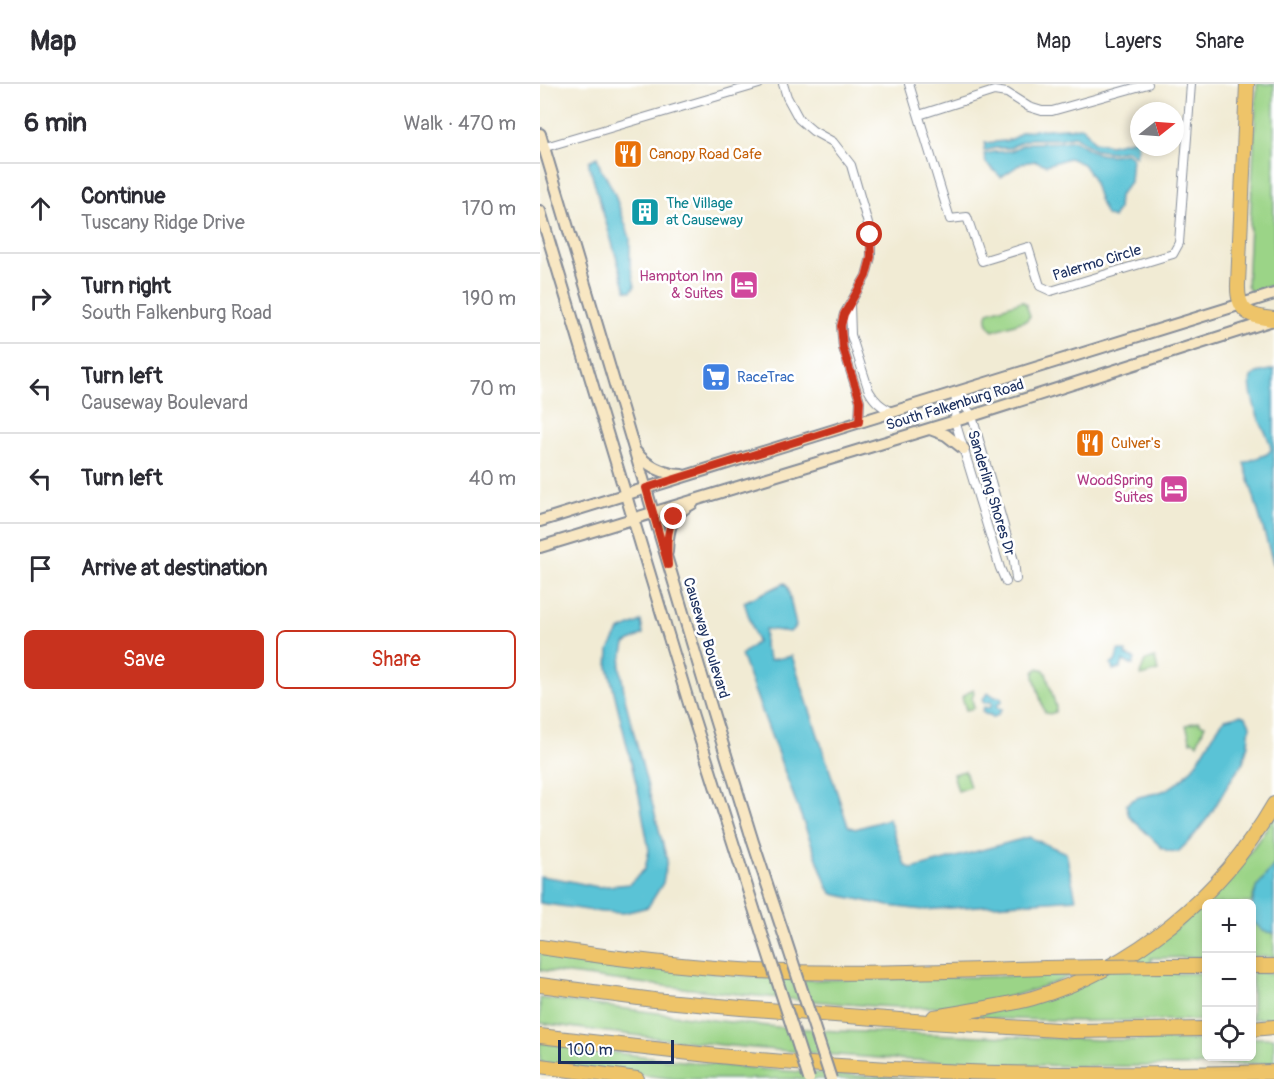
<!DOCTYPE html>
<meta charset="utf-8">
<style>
body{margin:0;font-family:Pangolin,sans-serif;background:#f2f2f3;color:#2b2b33}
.controls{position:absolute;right:18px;bottom:18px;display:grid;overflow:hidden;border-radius:9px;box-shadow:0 3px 9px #0003}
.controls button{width:54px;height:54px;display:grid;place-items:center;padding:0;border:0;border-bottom:2px solid #e1e1e2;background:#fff;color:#2b2b33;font:30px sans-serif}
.compass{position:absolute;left:590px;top:18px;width:54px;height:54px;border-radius:50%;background:#fff;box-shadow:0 3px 9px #0003;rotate:73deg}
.scale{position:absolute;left:18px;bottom:15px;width:116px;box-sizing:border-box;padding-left:6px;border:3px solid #1b2f5e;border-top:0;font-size:16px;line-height:21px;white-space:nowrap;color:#1b2f5e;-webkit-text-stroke:4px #fff;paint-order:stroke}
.stop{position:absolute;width:18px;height:18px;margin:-14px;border:4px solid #c8321e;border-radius:50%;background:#fff}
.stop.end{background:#c8321e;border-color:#fff;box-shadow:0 2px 6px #0008}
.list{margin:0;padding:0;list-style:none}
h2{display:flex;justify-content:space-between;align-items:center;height:78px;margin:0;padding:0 24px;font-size:26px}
h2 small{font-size:20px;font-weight:400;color:#7c7c81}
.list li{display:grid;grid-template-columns:39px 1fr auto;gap:18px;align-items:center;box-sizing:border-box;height:90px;padding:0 24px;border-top:2px solid #e1e1e2}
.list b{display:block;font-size:22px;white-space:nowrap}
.list p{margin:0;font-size:20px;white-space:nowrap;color:#7c7c81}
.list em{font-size:20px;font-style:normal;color:#7c7c81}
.actions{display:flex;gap:12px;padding:18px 24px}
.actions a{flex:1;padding:14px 0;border:2px solid #c8321e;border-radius:9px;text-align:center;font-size:21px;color:#c8321e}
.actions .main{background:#c8321e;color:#fff}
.icon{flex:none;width:33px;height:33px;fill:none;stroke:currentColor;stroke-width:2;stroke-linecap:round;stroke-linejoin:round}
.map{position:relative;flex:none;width:734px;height:995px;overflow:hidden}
header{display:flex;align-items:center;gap:36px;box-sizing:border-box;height:84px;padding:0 30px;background:#fff;border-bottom:2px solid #e1e1e2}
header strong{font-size:28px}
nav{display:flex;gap:33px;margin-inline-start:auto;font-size:21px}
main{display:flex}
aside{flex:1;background:#fff}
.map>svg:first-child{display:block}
</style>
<header>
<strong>Map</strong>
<nav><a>Map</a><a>Layers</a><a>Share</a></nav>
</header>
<main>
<aside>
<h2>6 min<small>Walk · 470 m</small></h2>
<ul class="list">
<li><svg class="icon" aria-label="ahead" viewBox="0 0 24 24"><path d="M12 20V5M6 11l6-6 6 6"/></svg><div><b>Continue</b><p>Tuscany Ridge Drive</p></div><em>170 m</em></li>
<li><svg class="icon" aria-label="right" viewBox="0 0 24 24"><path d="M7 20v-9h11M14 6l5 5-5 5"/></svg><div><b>Turn right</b><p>South Falkenburg Road</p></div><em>190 m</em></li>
<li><svg class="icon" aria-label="left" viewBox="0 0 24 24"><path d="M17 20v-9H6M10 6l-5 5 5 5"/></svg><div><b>Turn left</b><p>Causeway Boulevard</p></div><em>70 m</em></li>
<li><svg class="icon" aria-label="left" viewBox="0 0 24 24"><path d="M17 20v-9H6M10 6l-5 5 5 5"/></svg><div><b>Turn left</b></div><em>40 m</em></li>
<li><svg class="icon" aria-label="arrive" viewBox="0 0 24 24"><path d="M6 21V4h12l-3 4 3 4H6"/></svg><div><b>Arrive at destination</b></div></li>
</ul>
<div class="actions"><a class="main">Save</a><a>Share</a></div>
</aside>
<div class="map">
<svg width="734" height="995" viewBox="0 0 734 995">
<defs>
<pattern id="park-tufts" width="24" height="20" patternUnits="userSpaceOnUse" patternTransform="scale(1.5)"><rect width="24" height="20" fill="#9bd487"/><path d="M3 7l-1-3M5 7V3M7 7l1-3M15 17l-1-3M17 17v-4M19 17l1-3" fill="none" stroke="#85b677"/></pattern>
</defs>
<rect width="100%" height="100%" fill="#fff"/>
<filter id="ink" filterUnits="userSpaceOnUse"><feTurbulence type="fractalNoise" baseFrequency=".0167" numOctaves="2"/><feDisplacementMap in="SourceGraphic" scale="12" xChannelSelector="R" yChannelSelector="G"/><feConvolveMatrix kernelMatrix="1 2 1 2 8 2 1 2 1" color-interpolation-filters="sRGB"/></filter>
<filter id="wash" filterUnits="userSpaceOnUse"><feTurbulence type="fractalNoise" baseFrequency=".008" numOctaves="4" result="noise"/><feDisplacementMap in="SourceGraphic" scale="24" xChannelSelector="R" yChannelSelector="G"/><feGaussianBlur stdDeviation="1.35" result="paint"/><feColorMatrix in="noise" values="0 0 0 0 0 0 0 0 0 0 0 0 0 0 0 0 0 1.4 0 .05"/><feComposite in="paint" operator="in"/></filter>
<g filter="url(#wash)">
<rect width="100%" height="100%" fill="#f1ebd4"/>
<path fill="#9bd487" stroke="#5b8272" stroke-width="1.5" d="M717,0h17v201l-23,7 -4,-6z
M482,217l4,3 4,12 -3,4 -34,11c-5,-4 -8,-13 -5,-19z
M498,584l6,2 2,3 10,34 -1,5c-4,2 -7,3 -11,-1l-10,-34v-5z
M425,687l5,16 -12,4 -5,-17z
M734,732v49l-18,23 -5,15 -45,1v53l-55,1 1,16 54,-1v47l-122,1 -110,-3v-1l164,-61c55,-36 102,-83 136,-140z
M712,836l11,11 11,2v24l-22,-1z
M0,869l205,23 67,4 261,-5c-38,16 -79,28 -119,31 -58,4 -116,-3 -174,-8 -80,-7 -160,-17 -240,-28z
M712,888l22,1v45l-22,1z
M0,914l181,23 56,6 59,4 269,9h101v16h46v-18h22v25c-245,11 -491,-6 -734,-40z
M0,958c67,10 134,19 201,25 61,6 123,9 184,12h-249l-110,-13 -26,-4z"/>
<path fill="url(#park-tufts)" stroke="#5b8272" stroke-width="1.5" d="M615,574l3,13 -17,5 -1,-2 5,-13z
M433,605l1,4 -2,6 2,9 -8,2 -4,-13z
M659,637l2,3 4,1 -8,19 -3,-3 -3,1 -5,-17z"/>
<path fill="#5ac3d6" stroke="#3a799a" stroke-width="1.5" d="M543,43l11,15 16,3 26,-6 2,8 -2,9 -9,-6 -15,2 -17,-2 -21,-14 -14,3h-29l-10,3 -11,6h-15l-11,3 1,-8 20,-2 7,-2 10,-7 10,-2z
M534,56c21,14 26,18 52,13l6,4 -2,25 -11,14 -1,13 -5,9 -7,-3 -6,-13 -8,-25 -9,-13 -14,-6 -23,7 -10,-4 -14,2 -21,14 -15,-14 -2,-9 10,-2 17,-1 11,-6 8,-2 30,-1z
M57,73l4,13 4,5 9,17 16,46v26l5,22 -4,5 -5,-1 -37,-125v-4z
M734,285v197l-30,-103 23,-9 4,-4c-1,-9 -4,-15 -8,-22 -6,-11 -15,-39 -12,-51l6,-4z
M245,499l3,5 8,38 -6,6 -25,-3 -1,17 6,14 22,-4 56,170 7,3 34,-10 16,46 7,4 117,-32 37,16 10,46 -153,11 -34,-4 -56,-12 -5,-6 -87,-233 16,-13 -13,-40z
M101,537l2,13 -18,10 -5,22 6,37 41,157 -4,23 -15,24 -24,6 -23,-1 -61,-9v-27l20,3 38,8 31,-3 16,-15 4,-19 -10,-55 -31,-128 1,-17 10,-19z
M579,566l7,2 -1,3 10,4 -2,6 -10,-4 -2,7 -8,2 -2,-6 4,-2z
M449,609l6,4h5l2,3v2l-5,3 1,3 4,1 -4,6 -6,3 -1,-3 -6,-1 -3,-3 2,-4 5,1 3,-2 -1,-4 -7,1 -2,-3 5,-6z
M701,631l5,2 4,8 -2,19 -5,19 -11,15 -22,37 -18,23 -14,14 -10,-1 -6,-3 -33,-32 -3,-11c10,-11 27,-9 39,-15 29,-13 40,-44 57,-68l3,-3z
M734,781v68l-11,-2 -11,-11c-1,-28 5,-34 22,-55z"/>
</g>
<g filter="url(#ink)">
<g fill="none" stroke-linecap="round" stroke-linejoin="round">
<g stroke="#868d99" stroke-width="10">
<path id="street" d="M243,0l4,13 12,22 14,12 20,11 18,23 17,59 3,16v17l-5,19 -22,38 -3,12 2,22 17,53 -1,21
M369,0l41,135 17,-2 15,44 46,-14 12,39 11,5 122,-37 6,-11 12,-159
M379,31l75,-24 13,2 22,14 13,4h10l96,-27
M2,64l217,-64
M310,220l1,31 18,56c6,11 12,15 23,21
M416,308l-1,29 45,147 6,14
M417,310l15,22 42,145 2,18"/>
</g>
<g stroke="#868d99" stroke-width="14">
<path id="secondary" d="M0,50l173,579 40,129 32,96
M0,127l150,496 73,230
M390,345l16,6 18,14
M96,368c12,15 28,22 46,23
M0,437l734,-227
M0,463c145,-45 290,-87 435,-132 99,-31 199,-64 298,-95
M127,468c1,-24 3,-37 26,-49"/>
</g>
<g stroke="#868d99" stroke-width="16">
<path id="highway" d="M707,0l-9,200c-1,27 10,33 36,35
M0,863c72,11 145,20 217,24 96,4 192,0 288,-3
M620,882h46
M712,882h22
M0,901l114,15 87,8 173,13 160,10 132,-2
M394,933c33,-6 66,-10 99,-19 102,-30 188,-102 241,-194
M712,945l22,-2
M0,952c69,8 138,16 208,23 175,16 351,18 526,13
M0,982l97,13"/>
</g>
<use href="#street" stroke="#fff" stroke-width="8"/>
<use href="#secondary" stroke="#f8e7c3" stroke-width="10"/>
<use href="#highway" stroke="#eec469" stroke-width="14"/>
<g stroke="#868d99" stroke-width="14" stroke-linecap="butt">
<path id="secondary-bridge" d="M223,853l46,142
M245,854l46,141"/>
</g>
<g stroke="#868d99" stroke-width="16" stroke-linecap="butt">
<path id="highway-bridge" d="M505,884l115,-2"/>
</g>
<use href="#secondary-bridge" stroke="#f8e7c3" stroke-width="10"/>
<use href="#highway-bridge" stroke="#eec469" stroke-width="14"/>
</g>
</g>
<g fill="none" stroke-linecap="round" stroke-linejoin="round" filter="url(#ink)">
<path stroke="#c8321e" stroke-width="8" d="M134,433c-8,14 -7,32 -6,48l-22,-77 213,-66 1,-21 -17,-53 -2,-22 3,-12 22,-38 5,-19 -1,-22"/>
</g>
<defs>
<g id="restaurant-square" transform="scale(1.5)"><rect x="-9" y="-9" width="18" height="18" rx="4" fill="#e8710a" stroke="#fff"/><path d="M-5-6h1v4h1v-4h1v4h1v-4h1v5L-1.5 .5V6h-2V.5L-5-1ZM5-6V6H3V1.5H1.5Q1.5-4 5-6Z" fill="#fff"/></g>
<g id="building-square" transform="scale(1.5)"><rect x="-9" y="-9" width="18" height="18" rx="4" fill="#0f9aa8" stroke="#fff"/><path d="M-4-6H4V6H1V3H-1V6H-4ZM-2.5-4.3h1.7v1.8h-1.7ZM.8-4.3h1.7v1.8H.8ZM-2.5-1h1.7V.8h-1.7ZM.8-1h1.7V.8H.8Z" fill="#fff"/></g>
<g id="hotel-square" transform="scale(1.5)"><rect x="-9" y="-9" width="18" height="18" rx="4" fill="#d1479c" stroke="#fff"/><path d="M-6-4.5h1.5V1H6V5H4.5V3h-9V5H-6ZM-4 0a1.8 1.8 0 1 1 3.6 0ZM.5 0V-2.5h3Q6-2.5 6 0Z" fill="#fff"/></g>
<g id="supermarket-square" transform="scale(1.5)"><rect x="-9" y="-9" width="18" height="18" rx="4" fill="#3f7fe0" stroke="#fff"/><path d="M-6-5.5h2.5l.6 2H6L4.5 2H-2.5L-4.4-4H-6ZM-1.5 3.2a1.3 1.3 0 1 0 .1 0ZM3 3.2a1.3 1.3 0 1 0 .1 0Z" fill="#fff"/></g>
</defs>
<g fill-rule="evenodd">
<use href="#restaurant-square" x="88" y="70"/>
<use href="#building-square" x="105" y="128"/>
<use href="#hotel-square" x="204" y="201"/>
<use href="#supermarket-square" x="176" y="293"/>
<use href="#restaurant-square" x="550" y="359"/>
<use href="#hotel-square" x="634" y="405"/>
</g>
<g text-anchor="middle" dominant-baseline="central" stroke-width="5" stroke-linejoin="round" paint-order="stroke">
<g font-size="15" fill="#c56008" stroke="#fff" text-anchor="start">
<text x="109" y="70">Canopy Road Cafe</text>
<text x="571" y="359">Culver's</text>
</g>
<g font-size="15" fill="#0d838f" stroke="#fff" text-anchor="start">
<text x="126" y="119">The Village<tspan x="126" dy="17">at Causeway</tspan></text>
</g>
<g font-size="15" fill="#1b2f5e" stroke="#fff">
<text transform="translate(557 179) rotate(-17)">Palermo Circle</text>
<text transform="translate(415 321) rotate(-17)">South Falkenburg Road</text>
<text transform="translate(451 409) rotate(73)">Sanderling Shores Dr</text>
<text transform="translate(166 554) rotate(73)">Causeway Boulevard</text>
</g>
<g font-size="15" fill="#b23c85" stroke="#fff" text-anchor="end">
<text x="183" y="192">Hampton Inn<tspan x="183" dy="17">&amp; Suites</tspan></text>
<text x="613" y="396">WoodSpring<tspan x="613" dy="17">Suites</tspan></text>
</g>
<g font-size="15" fill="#366cbe" stroke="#fff" text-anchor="start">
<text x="197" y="293">RaceTrac</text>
</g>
</g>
</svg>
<div class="controls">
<button>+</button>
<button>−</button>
<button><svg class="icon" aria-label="locate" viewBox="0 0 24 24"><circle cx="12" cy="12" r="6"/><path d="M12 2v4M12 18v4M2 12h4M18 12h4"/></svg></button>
</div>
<svg class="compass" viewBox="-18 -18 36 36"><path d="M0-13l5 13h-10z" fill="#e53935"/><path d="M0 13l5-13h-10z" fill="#7c7c81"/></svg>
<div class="scale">100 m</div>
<div class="stop" style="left:330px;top:151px"></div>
<div class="stop end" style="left:134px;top:433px"></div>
</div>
</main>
